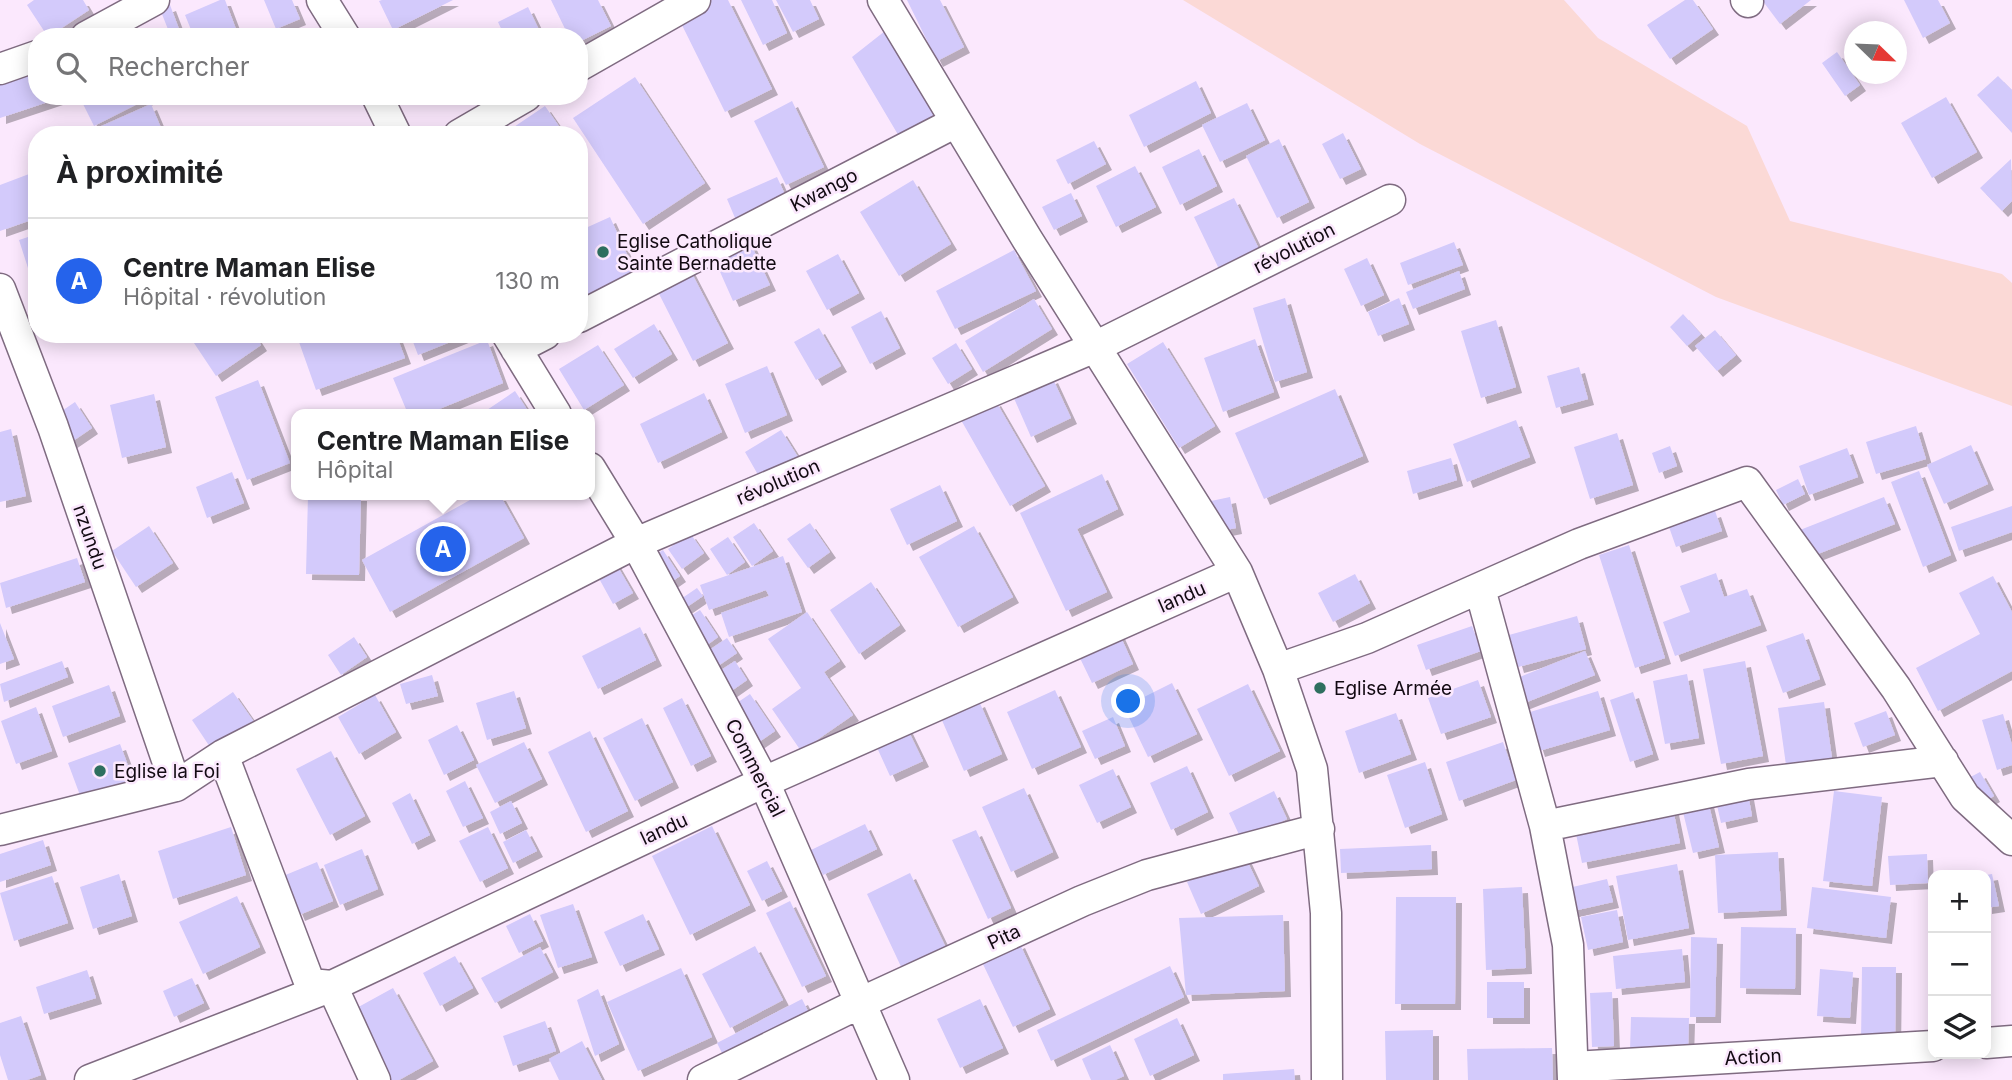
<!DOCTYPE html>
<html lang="fr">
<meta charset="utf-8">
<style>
body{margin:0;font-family:Inter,sans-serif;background:#f2f2f2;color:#202124}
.controls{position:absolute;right:21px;bottom:21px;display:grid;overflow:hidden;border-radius:14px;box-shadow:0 4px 18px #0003}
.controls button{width:63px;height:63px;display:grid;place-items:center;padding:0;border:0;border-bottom:2px solid #e0e0e0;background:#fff;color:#202124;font:35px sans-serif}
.compass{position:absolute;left:1844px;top:21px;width:63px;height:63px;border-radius:50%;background:#fff;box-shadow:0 4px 18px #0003;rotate:113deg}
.you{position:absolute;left:1129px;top:702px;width:24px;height:24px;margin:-18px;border:5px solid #fff;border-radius:50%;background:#1a73e8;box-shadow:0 0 0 10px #1a73e833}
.badge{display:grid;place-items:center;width:46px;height:46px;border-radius:50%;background:#2563eb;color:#fff;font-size:23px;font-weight:700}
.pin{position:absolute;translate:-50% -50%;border:4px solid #fff;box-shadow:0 2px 7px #0006}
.popup{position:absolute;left:291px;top:409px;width:304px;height:91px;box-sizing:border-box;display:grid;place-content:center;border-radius:14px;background:#fff;filter:drop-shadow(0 2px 5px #0005);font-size:23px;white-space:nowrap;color:#757577}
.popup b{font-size:26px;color:#202124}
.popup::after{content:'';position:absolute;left:50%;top:100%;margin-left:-14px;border:14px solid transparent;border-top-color:#fff}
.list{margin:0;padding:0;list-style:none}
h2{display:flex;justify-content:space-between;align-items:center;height:91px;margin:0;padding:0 28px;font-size:30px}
h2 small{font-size:23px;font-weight:400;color:#757577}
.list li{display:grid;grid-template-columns:46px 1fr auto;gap:21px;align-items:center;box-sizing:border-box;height:126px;padding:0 28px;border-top:2px solid #e0e0e0}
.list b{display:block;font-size:26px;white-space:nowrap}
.list p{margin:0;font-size:23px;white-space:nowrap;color:#757577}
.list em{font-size:23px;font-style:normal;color:#757577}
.icon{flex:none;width:38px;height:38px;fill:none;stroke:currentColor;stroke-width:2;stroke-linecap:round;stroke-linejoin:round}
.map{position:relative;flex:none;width:2012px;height:1080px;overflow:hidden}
.search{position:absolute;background:#fff;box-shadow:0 4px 18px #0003;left:28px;top:28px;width:560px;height:77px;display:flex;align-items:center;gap:18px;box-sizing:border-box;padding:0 24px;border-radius:28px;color:#757577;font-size:26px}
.panel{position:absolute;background:#fff;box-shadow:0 4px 18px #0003;left:28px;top:126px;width:560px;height:217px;border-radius:28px}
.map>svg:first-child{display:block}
</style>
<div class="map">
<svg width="2012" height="1080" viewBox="0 0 2012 1080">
<defs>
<filter id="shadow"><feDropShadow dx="6" dy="6" stdDeviation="0" flood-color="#0004"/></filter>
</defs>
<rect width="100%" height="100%" fill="#fbe8fd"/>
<path fill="#fbd9d6" d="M1183,0h381l34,38 149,88 43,95 212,53 10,9v123l-296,-109 -296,-153z"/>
<path fill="#d3cafb" filter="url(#shadow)" d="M34,0h49l6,10 -41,27 -21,-32z
M220,0h5l14,37h-45l-9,-22z
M264,0h28l8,19 -24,10z
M382,0h71l-60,30 -14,-29z
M551,0h47l13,26 -32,16v-5h-10z
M712,0h16l44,89 -47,23 -47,-95z
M741,0h31l15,33 -24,12z
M776,0h34l9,19 -26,13z
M907,0h33l24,47 -27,14z
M1685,0h8l20,29 -43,30 -23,-34z
M1762,0h49l-31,24z
M1904,0h34l12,23 -27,15z
M170,5l12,32h-11l-11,-28z
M528,7l13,27 -5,3h-31l-7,-15z
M885,31l52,82 -37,25 -48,-81z
M1837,52l23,33 -15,11 -23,-33z
M37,67v29h19l1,3 -57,19v-39z
M1998,76l14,14v43l-35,-38z
M635,77l70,106 -62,41 -70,-106z
M1196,81l15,32 -67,34 -15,-32z
M79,96h74l-59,30z
M1946,97l31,55 -45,26 -31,-55z
M792,101l32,66 -38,18 -32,-64z
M1247,103l18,37 -45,22 -18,-37z
M151,104l13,31h-64l-3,-7z
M545,106l20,29h-63z
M1343,133l18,36 -21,10 -18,-35z
M1279,139l30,63 -32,16 -31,-62z
M1094,141l12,23 -38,20 -12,-24z
M1199,149l18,37 -37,19 -18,-38z
M2011,159l1,42 -10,10 -22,-23z
M1135,166l21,41 -40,20 -20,-41z
M37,171v47l-37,13v-46z
M777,177l11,24 -50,24 -11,-26z
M913,180l38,64 -52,32 -39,-64z
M1071,193l11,23 -28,14 -12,-23z
M1234,198l26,53 -40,20 -26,-54z
M610,217l25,55 -56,27v-68z
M37,234v58l-1,1 -17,-53z
M749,240l21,45 -37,16 -20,-45z
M1454,242l9,23 -55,20 -8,-22z
M1014,250l22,41 -81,38 -19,-38z
M838,254l21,39 -32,17 -21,-39z
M1367,258l17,37 -23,11 -17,-37z
M688,266l40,77 -35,18 -39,-77z
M1459,271l6,18 -52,20 -7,-17z
M1285,298l22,74 -32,10 -22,-74z
M1399,298l10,26 -31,12 -10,-24z
M1034,299l18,30 -69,43 -18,-31z
M881,311l19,37 -30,16 -19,-37z
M1683,314l18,20 -14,12 -17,-19z
M1496,320l20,67 -35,11 -20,-67z
M654,324l18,30 -39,24 -19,-29z
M819,328l22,38 -25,14 -22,-38z
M1715,330l21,25 -19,16 -22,-25z
M188,334h66l7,11 -45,31z
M320,334h76l9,24 -89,32 -17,-48z
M410,334h60l-52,21z
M1255,339l19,53 -51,20 -19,-54z
M487,340l16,43 -76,31h-19l-15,-36z
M1163,342l52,84 -36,22 -52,-84z
M956,343l16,26 -24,15 -16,-26z
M598,345l26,40 -40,25 -25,-41z
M767,366l20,49 -42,18 -20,-49z
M1579,367l9,32 -32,9 -9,-32z
M1052,377l19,41 -40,19 -18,-41z
M258,380l32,83 -43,17 -32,-83z
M1335,389l28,67 -99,43 -29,-66z
M515,391l15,23h-49z
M704,393l18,39 -64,31 -18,-39z
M154,394l12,53 -44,11 -12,-53z
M995,400l50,86 -35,20 -49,-86z
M75,402l17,26 -22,15 -17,-26z
M1516,420l14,37 -63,25 -14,-38z
M1916,426l10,33 -50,15 -10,-32z
M11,429l15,67 -26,6v-70z
M781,430l17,27 -37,23 -16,-28z
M1617,433l16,52 -43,14 -16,-52z
M1971,445l17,39 -44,20 -17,-39z
M1670,446l7,20 -18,7 -7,-20z
M1847,448l11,29 -49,18 -10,-29z
M1451,458l6,22 -44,14 -6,-23z
M1919,471l32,84 -28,12 -32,-85z
M232,472l12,31 -37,15 -11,-31z
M1102,474l16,35 -41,20 30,63 -41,19 -46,-98z
M1798,479l7,15 -22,11 -7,-15z
M940,485l17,36 -50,24 -17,-36z
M308,495h53l-2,80 -53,-1z
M479,495h21l24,43 -134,74 -28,-52z
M1230,497l6,31 -20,4 -5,-31z
M1884,497l11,27 -85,33 -10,-27z
M2012,506v26l-53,19 -8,-24z
M1715,511l7,20 -46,16 -7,-20z
M754,523l19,28 -21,15 -19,-29z
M810,523l20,29 -22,16 -21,-29z
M149,526l24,37 -37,24 -24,-36z
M974,526l39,71 -55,30 -39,-70z
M690,533l14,20 -22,16 -14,-20z
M728,537l17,25 -18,13 -17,-26z
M1629,545l36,113 -30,10 -36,-113z
M663,550l17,26 -13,9 -18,-26z
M783,556l19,56 -73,25 -8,-24 48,-17 -3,-6 -57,20 -9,-25z
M77,558l8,24 -79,26 -6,-25z
M615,562l18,31 -20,11 -17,-31z
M1716,573l8,24 23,-8 14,36 -86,31 -12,-34 27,-10 -10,-26z
M1355,574l15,29 -37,19 -15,-29z
M1993,576l19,36v59l-74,40 -22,-43 64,-34 -21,-41z
M871,582l29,43 -41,29 -29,-44z
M697,588l6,8 -22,15 -6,-8z
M700,610l18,27 -15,11 -19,-28z
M807,612l33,49 -16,11 29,43 -52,36 -29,-42 29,-21 -33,-49z
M1577,616l9,33 -68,18 -9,-32z
M0,623l14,36 -14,5z
M1472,626l9,25 -55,19 -9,-25z
M640,627l16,33 -58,29 -16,-33z
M1119,633l14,31 -41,19 -15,-31z
M1803,633l17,46 -37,14 -17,-47z
M354,637l13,20 -26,18 -13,-20z
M727,638l10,15 -22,15 -10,-15z
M1585,651l10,24 -73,29 -10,-24z
M62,661l6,16 -64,25 -4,-18z
M735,661l12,19 -20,14 -12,-20z
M1745,661l18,95 -42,8 -18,-95z
M1687,674l12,64 -34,6 -12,-63z
M432,675l6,21 -32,8 -6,-20z
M1478,680l13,37 -50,17 -13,-36z
M1172,683l25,51 -49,23 -24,-50z
M1248,684l32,67 -51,25 -32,-67z
M109,685l11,31 -57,21 -11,-31z
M1055,690l26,57 -49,22 -25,-57z
M514,691l12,37 -39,12 -11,-37z
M1598,691l12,39 -71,21 -12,-38z
M233,692l21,30 -42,28 -20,-30z
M1633,692l20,62 -23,8 -20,-62z
M750,694l25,37 -19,13 -25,-37z
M375,695l21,37 -37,22 -21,-37z
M682,698l29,58 -20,10 -28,-58z
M979,701l23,53 -38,17 -23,-53z
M1824,702l8,56 -46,7 -8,-57z
M36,707l16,44 -36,13 -15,-43z
M1886,711l9,24 -32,12 -9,-24z
M1396,713l15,41 -52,19 -14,-42z
M2003,714l9,31v20l-15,5 -15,-50z
M1113,717l12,29 -30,13 -13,-28z
M642,718l31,64 -38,19 -32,-63z
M457,725l17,35 -30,15 -16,-35z
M906,726l17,35 -33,15 -16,-35z
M590,731l38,80 -42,21 -38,-80z
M524,742l18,37 -47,24 -19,-38z
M1503,742l13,38 -57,21 -13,-39z
M120,744l13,35 -52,19 -13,-35z
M331,751l34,65 -35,19 -34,-66z
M1425,762l17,52 -37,14 -18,-53z
M1187,766l21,46 -37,18 -21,-47z
M1113,769l18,38 -34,16 -18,-38z
M1980,772l14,24 -17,10 -14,-25z
M465,781l18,37 -20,9 -17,-36z
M1024,788l29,64 -42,20 -29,-65z
M1274,791l13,28 -45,22 -13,-28z
M1834,791l48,6 -10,89 -49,-5z
M410,793l20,42 -18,9 -20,-41z
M1748,794l4,22 -31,7 -5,-22z
M1707,797l12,50 -26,6 -12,-49z
M511,801l11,22 -22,11 -10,-22z
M1673,809l7,34 -98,20 -7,-34z
M865,824l12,25 -54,26 -12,-25z
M712,826l38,79 -60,30 -38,-79z
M231,827l15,48 -73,24 -15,-48z
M488,827l20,41 -28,14 -21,-41z
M526,830l11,21 -24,12 -10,-21z
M976,830l35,78 -23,11 -36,-79z
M43,840l8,25 -51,17v-28z
M1431,845l1,24 -91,4 -1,-24z
M362,849l16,40 -38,16 -16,-40z
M1778,852l3,58 -63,3 -3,-58z
M1244,854l15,32 -58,28 -14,-32z
M1927,854l1,29 -38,2 -2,-29z
M767,861l15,30 -20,10 -15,-30z
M317,862l16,39 -34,14 -16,-39z
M1677,864l12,64 -61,12 -12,-64z
M910,873l38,79 -44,21 -37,-79z
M119,874l13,42 -39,13 -13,-42z
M1992,874l7,32 -13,2v-33z
M52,876l16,47 -54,18 -14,-48z
M1607,879l6,23 -44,10 -5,-23z
M1522,887l4,81 -40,2 -3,-81z
M1812,887l79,10 -5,41 -79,-10z
M237,896l23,51 -57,27 -24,-52z
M1396,897h60l-1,107h-60z
M790,901l36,75 -24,11 -36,-74z
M573,904l19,53 -34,11 -18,-53z
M1617,910l6,32 -35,8 -7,-33z
M530,914l13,27 -24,12 -13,-27z
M643,914l16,35 -39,17 -16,-34z
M1283,915l2,76 -99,4 -7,-77z
M1741,927l55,1 -1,61 -55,-1z
M1691,937l26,1 -2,79h-25z
M1019,942l31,67 -37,18 -32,-67z
M1928,942h5v94h-3z
M755,946l28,54 -53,28 -28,-54z
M540,947l13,25 -58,31 -14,-25z
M1682,949l3,33 -69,7 -3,-33z
M455,956l18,32 -33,18 -17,-33z
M1170,966l14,31 -133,64 -14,-31z
M1862,967h34l-1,77 -34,-1z
M681,968l31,69 -74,34 -31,-69z
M1820,969l33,3 -3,46 -33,-2z
M87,970l9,28 -52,16 -8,-27z
M192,978l12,25 -30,14 -11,-26z
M1487,982h37v36h-37z
M393,988l40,73 -34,19h-9l-37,-70z
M598,989l21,55 -24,12 -18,-56z
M1612,992l2,54 -22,1 -2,-54z
M802,999l11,22 -85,44 -11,-22z
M980,999l23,49 -43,20 -23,-49z
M21,1016l20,59 -14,5h-19l-8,-25v-32z
M1631,1017l58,1 -1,34 -58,-1z
M1177,1018l17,37 -44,21 -16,-37z
M545,1021l11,30 -43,15 -10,-30z
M1433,1030v50h-47l-1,-49z
M582,1041l20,39h-43l-10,-21z
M1110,1045l14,31 -9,4h-24l-9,-21z
M1552,1048l1,32h-85l-1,-31z
M1294,1069l1,11h-72v-6z"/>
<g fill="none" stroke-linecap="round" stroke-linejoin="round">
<g stroke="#7f6b81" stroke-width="33">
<path id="minor" d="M322,0l23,37
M883,0l144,239 210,333 41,97 34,100 14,144 1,167
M1746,0l2,2
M86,37l68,-37
M579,66l116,-66
M0,69l37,-13
M377,96l19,39
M459,135l67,-39
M0,289l53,138 123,359
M579,317l377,-195
M507,334l49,80
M516,349l29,-15
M590,468l46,75 128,239 130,298
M1480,589l65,237 23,119 5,135
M1278,669l89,-31 212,-94 168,-62 149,206 69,109 47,43
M223,755l87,229 22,2 43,94
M1545,826l204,-42 194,-23
M0,830l176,-44 47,-31 413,-212 459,-196 295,-147
M1986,1043l26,-2
M1573,1067l360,-21
M90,1080l242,-94 432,-204 473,-210
M703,1080l157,-77 222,-102 65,-26 172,-46"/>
</g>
<use href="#minor" stroke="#fff" stroke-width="30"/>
</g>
<g fill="#2e6f5f" stroke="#fbe8fd" stroke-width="2.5">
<circle cx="603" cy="252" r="7"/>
<circle cx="1320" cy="688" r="7"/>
<circle cx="100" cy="771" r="7"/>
</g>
<g text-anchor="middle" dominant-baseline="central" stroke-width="5" stroke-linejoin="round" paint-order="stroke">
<g font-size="19" fill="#120a12" stroke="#fbe8fd">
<text transform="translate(824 190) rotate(-27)">Kwango</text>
<text transform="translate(1294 248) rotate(-27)">révolution</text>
<text transform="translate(778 482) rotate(-23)">révolution</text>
<text transform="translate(90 537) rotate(71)">nzundu</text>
<text transform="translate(1182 597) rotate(-24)">landu</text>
<text transform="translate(755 768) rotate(63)">Commercial</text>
<text transform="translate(664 829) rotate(-25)">landu</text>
<text transform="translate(1004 937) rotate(-25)">Pita</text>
<text transform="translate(1753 1057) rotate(-3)">Action</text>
</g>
<g font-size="19" fill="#120a12" stroke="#fbe8fd" text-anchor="start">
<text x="617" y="241">Eglise Catholique<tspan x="617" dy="22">Sainte Bernadette</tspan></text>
<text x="1334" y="688">Eglise Armée</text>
<text x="114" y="771">Eglise la Foi</text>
</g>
</g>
</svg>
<div class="controls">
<button>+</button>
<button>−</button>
<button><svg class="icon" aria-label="layers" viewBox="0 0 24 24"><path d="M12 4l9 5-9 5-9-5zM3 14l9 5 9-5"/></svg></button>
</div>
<svg class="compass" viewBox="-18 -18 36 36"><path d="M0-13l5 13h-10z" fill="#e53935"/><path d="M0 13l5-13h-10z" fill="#757577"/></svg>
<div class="you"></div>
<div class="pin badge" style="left:443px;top:549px">A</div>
<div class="popup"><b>Centre Maman Elise</b>Hôpital</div>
<div class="search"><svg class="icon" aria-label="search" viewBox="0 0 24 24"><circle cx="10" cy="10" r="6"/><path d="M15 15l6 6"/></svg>Rechercher</div>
<section class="panel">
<h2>À proximité<small></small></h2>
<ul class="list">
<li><span class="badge">A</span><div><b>Centre Maman Elise</b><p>Hôpital · révolution</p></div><em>130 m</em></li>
</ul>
</section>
</div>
